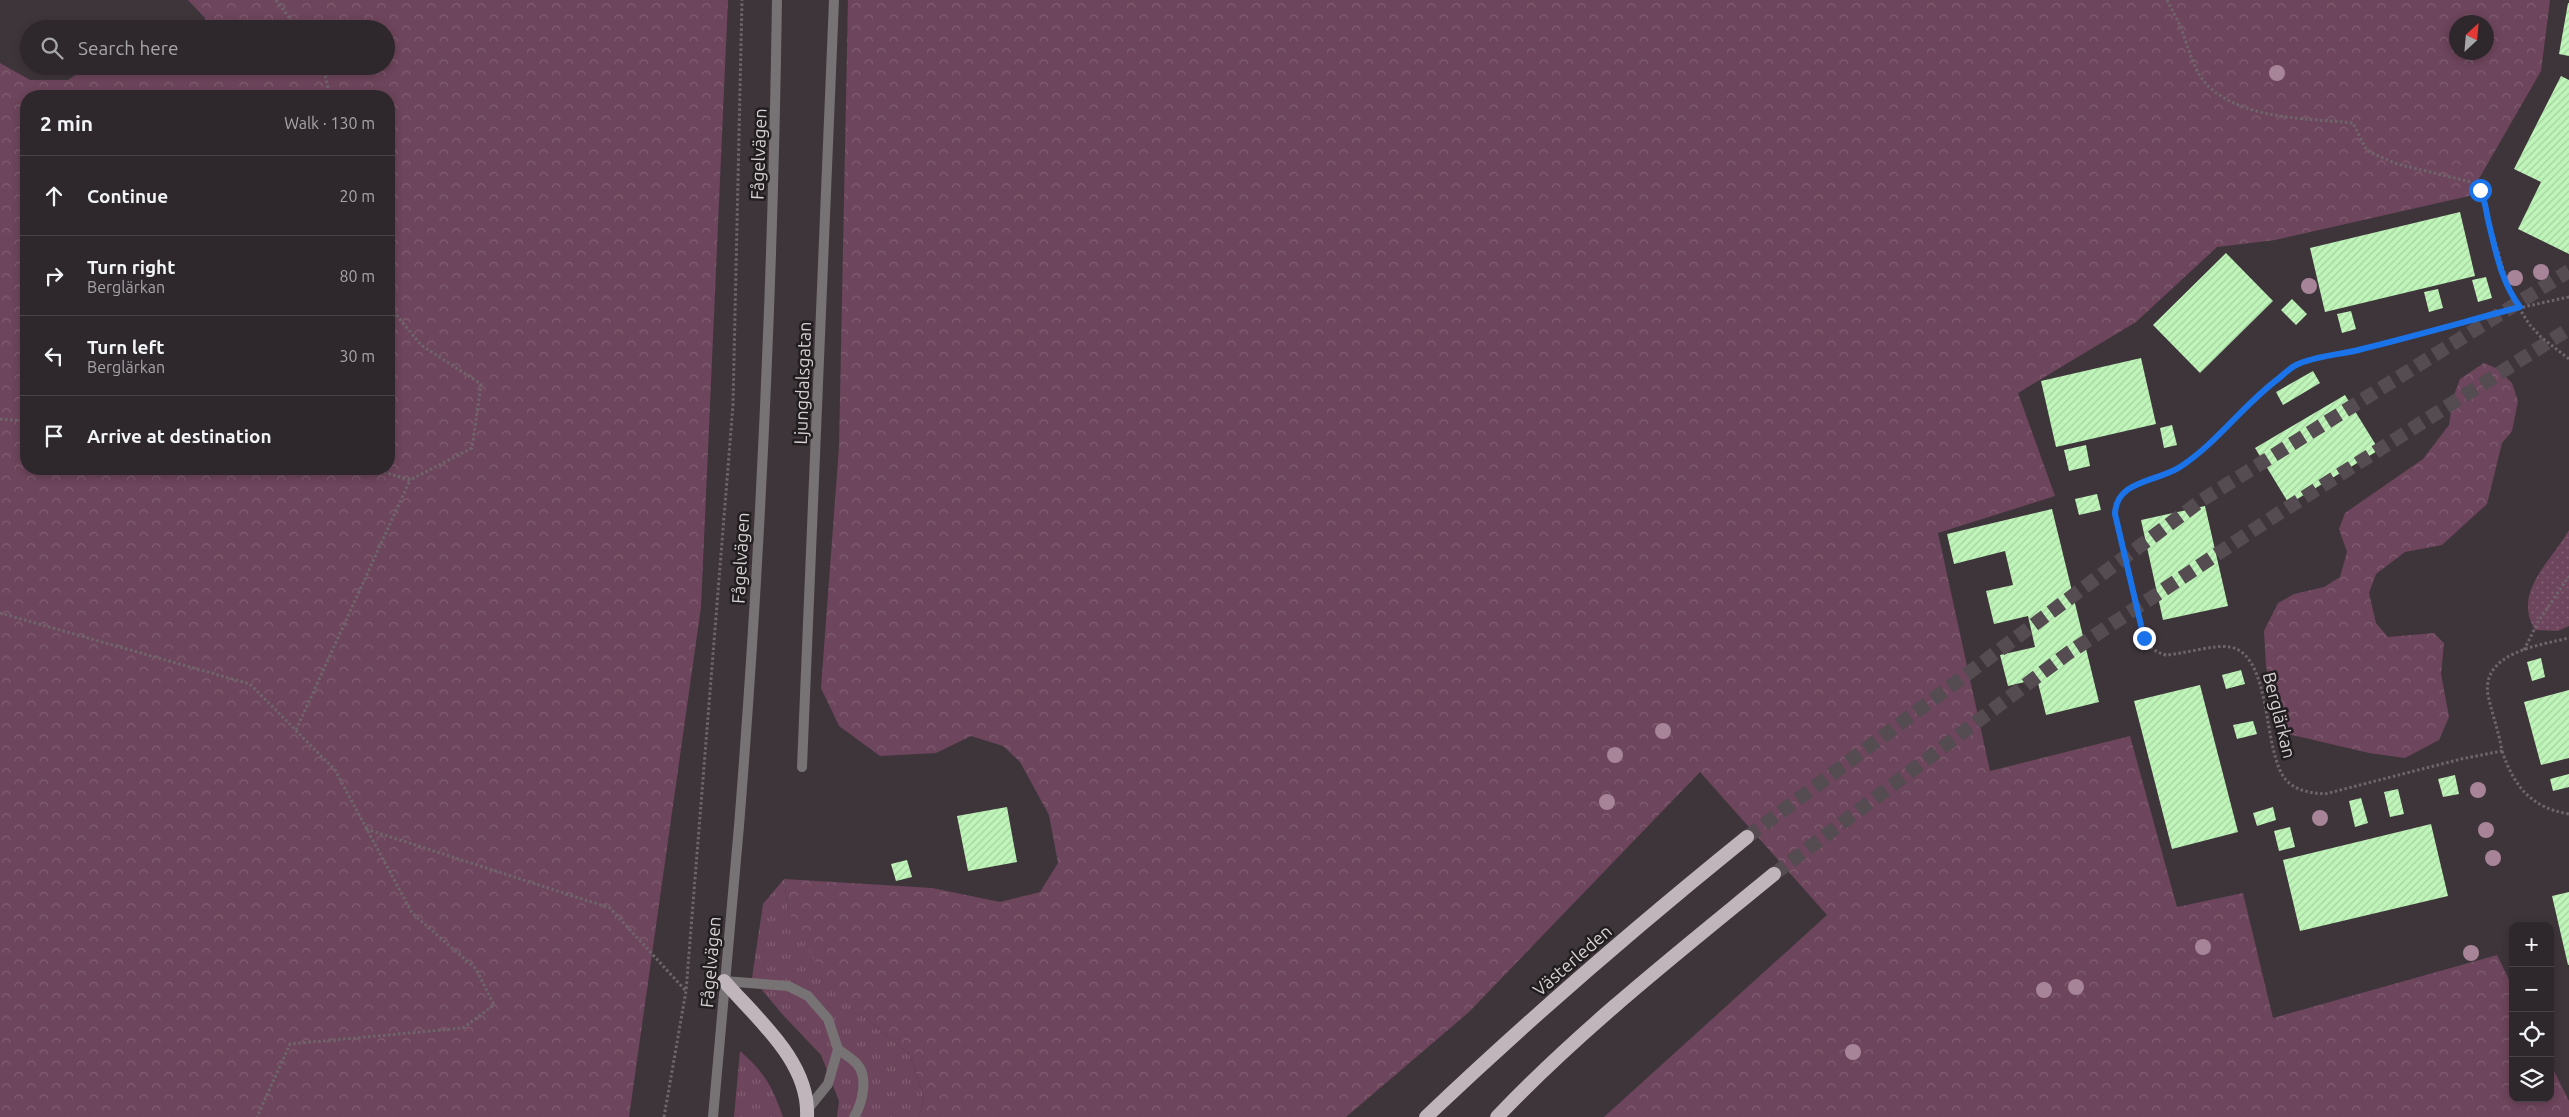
<!DOCTYPE html>
<meta charset="utf-8">
<style>
body{margin:0;font-family:Ubuntu,sans-serif;background:#363034;color:#f1f3f6}
.controls{position:absolute;right:15px;bottom:15px;display:grid;overflow:hidden;border-radius:10px;box-shadow:0 2px 8px #0003}
.controls button{width:45px;height:45px;display:grid;place-items:center;padding:0;border:0;border-bottom:1px solid #494448;background:#2e282c;color:#f1f3f6;font:25px sans-serif}
.compass{position:absolute;left:2449px;top:15px;width:45px;height:45px;border-radius:50%;background:#2e282c;box-shadow:0 2px 8px #0003;rotate:26deg}
.stop{position:absolute;width:15px;height:15px;margin:-11px;border:4px solid #1a73e8;border-radius:50%;background:#fff}
.stop.end{background:#1a73e8;border-color:#fff;box-shadow:0 1px 5px #0008}
.list{margin:0;padding:0;list-style:none}
h2{display:flex;justify-content:space-between;align-items:center;height:65px;margin:0;padding:0 20px;font-size:21px}
h2 small{font-size:16px;font-weight:400;color:#a7a6a9}
.list li{display:grid;grid-template-columns:32px 1fr auto;gap:15px;align-items:center;box-sizing:border-box;height:80px;padding:0 20px;border-top:1px solid #494448}
.list b{display:block;font-size:19px;white-space:nowrap}
.list p{margin:0;font-size:16px;white-space:nowrap;color:#a7a6a9}
.list em{font-size:16px;font-style:normal;color:#a7a6a9}
.icon{flex:none;width:28px;height:28px;fill:none;stroke:currentColor;stroke-width:2;stroke-linecap:round;stroke-linejoin:round}
.map{position:relative;flex:none;width:2569px;height:1117px;overflow:hidden}
.search{position:absolute;background:#2e282c;box-shadow:0 2px 8px #0003;left:20px;top:20px;width:375px;height:55px;display:flex;align-items:center;gap:12px;box-sizing:border-box;padding:0 18px;border-radius:28px;color:#a7a6a9;font-size:19px}
.panel{position:absolute;background:#2e282c;box-shadow:0 2px 8px #0003;left:20px;top:90px;width:375px;height:385px;border-radius:20px}
.map>svg:first-child{display:block}
</style>
<div class="map">
<svg width="2569" height="1117" viewBox="0 0 2569 1117">
<defs>
<pattern id="grass-tufts" width="24" height="20" patternUnits="userSpaceOnUse" patternTransform="scale(1.25)"><rect width="24" height="20" fill="#6d455c"/><path d="M3 7l-1-3M5 7V3M7 7l1-3M15 17l-1-3M17 17v-4M19 17l1-3" fill="none" stroke="#815f72"/></pattern>
<pattern id="forest-crowns" width="20" height="18" patternUnits="userSpaceOnUse" patternTransform="scale(1.25)"><rect width="20" height="18" fill="#6d455c"/><path d="M2 6a3 3 0 1 1 6 0M12 15a3 3 0 1 1 6 0" fill="none" stroke="#815f72"/></pattern>
<pattern id="park-dots" width="8" height="8" patternUnits="userSpaceOnUse" patternTransform="scale(1.25)"><rect width="8" height="8" fill="#6d455c"/><path d="M2 2h.1M6 6h.1" fill="none" stroke="#815f72" stroke-width="1.8" stroke-linecap="round"/></pattern>
<pattern id="building-hatch" width="6" height="6" patternUnits="userSpaceOnUse" patternTransform="scale(1.25)"><rect width="6" height="6" fill="#bff5b9"/><path d="M-1 1l2-2M0 6l6-6M5 7l2-2" fill="none" stroke="#a6d1a1"/></pattern>
</defs>
<rect width="100%" height="100%" fill="#3e353a"/>
<path fill="url(#grass-tufts)" d="M784,879l4,32 73,103 49,41 14,42 -5,20h-82l2,-16 -18,-46 -38,-40 -31,-37 11,-74z
M740,1051c25,22 32,35 43,66h-49z"/>
<path fill="url(#forest-crowns)" fill-rule="evenodd" d="M188,0h540l-27,607 -72,510h-629v-1054l30,17h38l20,-14h298v-37h-182l1,-11zM26,96h363v373h-363z
M848,0h1702l-9,71 -72,125 -194,44 -58,7 -81,75 -118,71 37,103 -117,37 52,238 140,-35 47,171 66,-14 30,125 224,-63 16,33v110h37v-35l19,38v16h-965l223,-202 -127,-143 -231,240 -123,105h-427l5,-20 -14,-42 -49,-41 -40,-42 -33,-61 -4,-32 148,9 68,14 40,-10 18,-29 -9,-48 -29,-53 -17,-16 -32,-10 -35,17 -56,3 -41,-30 -18,-38 18,-241zM2486,22v30h-30v-30z
M2484,363l14,6 14,14 6,18 -6,30 -10,12 -15,61 -45,41 -37,7 -29,22 -7,19 7,30 12,14 46,-4 10,10 -3,31 8,43 -10,23 -34,18 -36,-5 -81,-19 -13,-27 -9,-41 -2,-35 14,-28 16,-9 30,-7 16,-10 7,-25 -8,-23 6,-16 78,-54 26,-34 4,-27 7,-19z"/>
<path fill="url(#park-dots)" d="M2569,530v96l-11,5 -23,-1c-23,-38 16,-68 34,-100z"/>
<path fill="url(#building-hatch)" d="M2568,3h1v53l-10,-2z
M2561,76l8,4v174l-51,-25 23,-47 -27,-13z
M2460,212l15,64 -150,36 -15,-64z
M2226,253l47,48 -73,72 -47,-48z
M2486,277l6,21 -14,4 -6,-22z
M2438,289l5,19 -14,4 -5,-20z
M2292,299l15,15 -11,11 -15,-15z
M2351,311l5,18 -14,4 -5,-19z
M2141,358l15,66 -100,23 -15,-66z
M2313,371l7,12 -37,22 -7,-13z
M2345,395l34,55 -90,54 -34,-56z
M2172,425l5,20 -13,3 -4,-20z
M2086,445l4,21 -21,5 -5,-21z
M2097,494l4,16 -22,5 -4,-16z
M2205,506l23,100 -65,14 -22,-100z
M2052,509l47,193 -53,13 -9,-36 -29,7 -8,-31 35,-8 -7,-31 -34,8 -8,-33 27,-6 -8,-34 -51,13 -7,-30z
M2541,658l4,19 -13,4 -5,-19z
M2241,670l4,14 -19,5 -4,-14z
M2200,685l38,147 -66,17 -38,-148z
M2569,690v68l-28,7 -17,-63z
M2253,721l4,13 -20,5 -4,-14z
M2569,774v13l-16,4 -3,-12z
M2455,775l4,19 -16,3 -5,-18z
M2398,789l6,25 -14,3 -6,-25z
M2361,798l7,25 -13,4 -6,-26z
M1007,807l10,55 -49,9 -11,-55z
M2273,807l3,13 -19,6 -4,-13z
M2431,824l17,72 -148,35 -17,-71z
M2290,827l5,20 -16,4 -5,-20z
M907,860l5,17 -16,4 -5,-17z
M2569,892v73h-1l-16,-69z"/>
<g fill="none" stroke-linecap="round" stroke-linejoin="round">
<path stroke="#554c51" stroke-width="14" stroke-dasharray="14 7" stroke-linecap="butt" d="M1747,837l455,-337 367,-229
M1774,874l293,-220 203,-135 299,-190"/>
<path stroke="#6e666a" stroke-width="3" stroke-dasharray="2.5 2.5" stroke-linecap="butt" d="M276,0l22,29
M2167,0c5,10 11,20 15,31 7,18 12,41 26,55 36,34 99,32 145,37l14,28 30,13 74,18 9,8 6,13 3,18 21,72 19,31 12,13 28,22
M323,66l7,30
M2569,297c-68,14 -135,33 -202,51 -23,6 -48,6 -70,17 -8,3 -15,10 -21,16 -34,26 -60,62 -96,86 -23,15 -64,14 -65,47l29,123c5,10 11,15 22,18 17,-1 50,-11 64,-8 43,8 32,105 56,133 10,11 25,13 39,14l136,-35 41,-8c-3,-19 -10,-37 -14,-56 -7,-43 53,-50 81,-57
M0,419l26,2
M374,469l36,11 62,-32 9,-64 -60,-39 -32,-39
M0,613l250,71 85,86 77,143 64,56 18,36 -31,23 -173,16 -33,73
M2524,650l14,-28 31,-46
M296,730l114,-250
M2502,751c12,35 29,57 67,63
M366,829l244,79 76,83
M664,1117l22,-126 47,-586 9,-405"/>
<path stroke="#777274" stroke-width="10" d="M802,767l32,-767
M724,981l64,5 20,10 20,23 10,30 -10,35 -21,26 2,2
M838,1049c6,5 14,9 19,15 12,14 5,40 -3,53"/>
<path stroke="#777274" stroke-width="10" d="M713,1117c8,-97 18,-194 26,-291 22,-275 34,-551 38,-826"/>
<path stroke="#c0b5bb" stroke-width="14" d="M724,981c33,38 86,81 83,136
M1426,1117c103,-98 211,-191 321,-280
M1497,1117c85,-89 182,-165 277,-243"/>
</g>
<g fill="#a88498">
<circle cx="2277" cy="73" r="8"/>
<circle cx="2541" cy="272" r="8"/>
<circle cx="2515" cy="278" r="8"/>
<circle cx="2309" cy="286" r="8"/>
<circle cx="1663" cy="731" r="8"/>
<circle cx="1615" cy="755" r="8"/>
<circle cx="2478" cy="790" r="8"/>
<circle cx="1607" cy="802" r="8"/>
<circle cx="2320" cy="818" r="8"/>
<circle cx="2486" cy="830" r="8"/>
<circle cx="2493" cy="858" r="8"/>
<circle cx="2203" cy="947" r="8"/>
<circle cx="2471" cy="953" r="8"/>
<circle cx="2076" cy="987" r="8"/>
<circle cx="2044" cy="990" r="8"/>
<circle cx="1853" cy="1052" r="8"/>
</g>
<g fill="none" stroke-linecap="round" stroke-linejoin="round">
<path stroke="#1a73e8" stroke-width="6" d="M2144,638l-29,-124c1,-34 42,-32 65,-47 37,-24 63,-62 98,-88 6,-5 12,-11 18,-14 21,-10 45,-10 66,-16 53,-13 105,-28 158,-42 -18,-24 -24,-54 -31,-83 -3,-12 -3,-22 -9,-34"/>
</g>
<g text-anchor="middle" dominant-baseline="central" stroke-width="5" stroke-linejoin="round" paint-order="stroke">
<g font-size="18" fill="#d7d1d4" stroke="#221e20">
<text transform="translate(758 154) rotate(-88)">Fågelvägen</text>
<text transform="translate(802 383) rotate(-88)">Ljungdalsgatan</text>
<text transform="translate(740 558) rotate(-87)">Fågelvägen</text>
<text transform="translate(2280 715) rotate(76)">Berglärkan</text>
<text transform="translate(1572 960) rotate(-41)">Västerleden</text>
<text transform="translate(710 962) rotate(-85)">Fågelvägen</text>
</g>
</g>
</svg>
<div class="controls">
<button>+</button>
<button>−</button>
<button><svg class="icon" aria-label="locate" viewBox="0 0 24 24"><circle cx="12" cy="12" r="6"/><path d="M12 2v4M12 18v4M2 12h4M18 12h4"/></svg></button>
<button><svg class="icon" aria-label="layers" viewBox="0 0 24 24"><path d="M12 4l9 5-9 5-9-5zM3 14l9 5 9-5"/></svg></button>
</div>
<svg class="compass" viewBox="-18 -18 36 36"><path d="M0-13l5 13h-10z" fill="#e53935"/><path d="M0 13l5-13h-10z" fill="#a7a6a9"/></svg>
<div class="stop" style="left:2480px;top:190px"></div>
<div class="stop end" style="left:2144px;top:638px"></div>
<div class="search"><svg class="icon" aria-label="search" viewBox="0 0 24 24"><circle cx="10" cy="10" r="6"/><path d="M15 15l6 6"/></svg>Search here</div>
<section class="panel">
<h2>2 min<small>Walk · 130 m</small></h2>
<ul class="list">
<li><svg class="icon" aria-label="ahead" viewBox="0 0 24 24"><path d="M12 20V5M6 11l6-6 6 6"/></svg><div><b>Continue</b></div><em>20 m</em></li>
<li><svg class="icon" aria-label="right" viewBox="0 0 24 24"><path d="M7 20v-9h11M14 6l5 5-5 5"/></svg><div><b>Turn right</b><p>Berglärkan</p></div><em>80 m</em></li>
<li><svg class="icon" aria-label="left" viewBox="0 0 24 24"><path d="M17 20v-9H6M10 6l-5 5 5 5"/></svg><div><b>Turn left</b><p>Berglärkan</p></div><em>30 m</em></li>
<li><svg class="icon" aria-label="arrive" viewBox="0 0 24 24"><path d="M6 21V4h12l-3 4 3 4H6"/></svg><div><b>Arrive at destination</b></div></li>
</ul>
</section>
</div>
